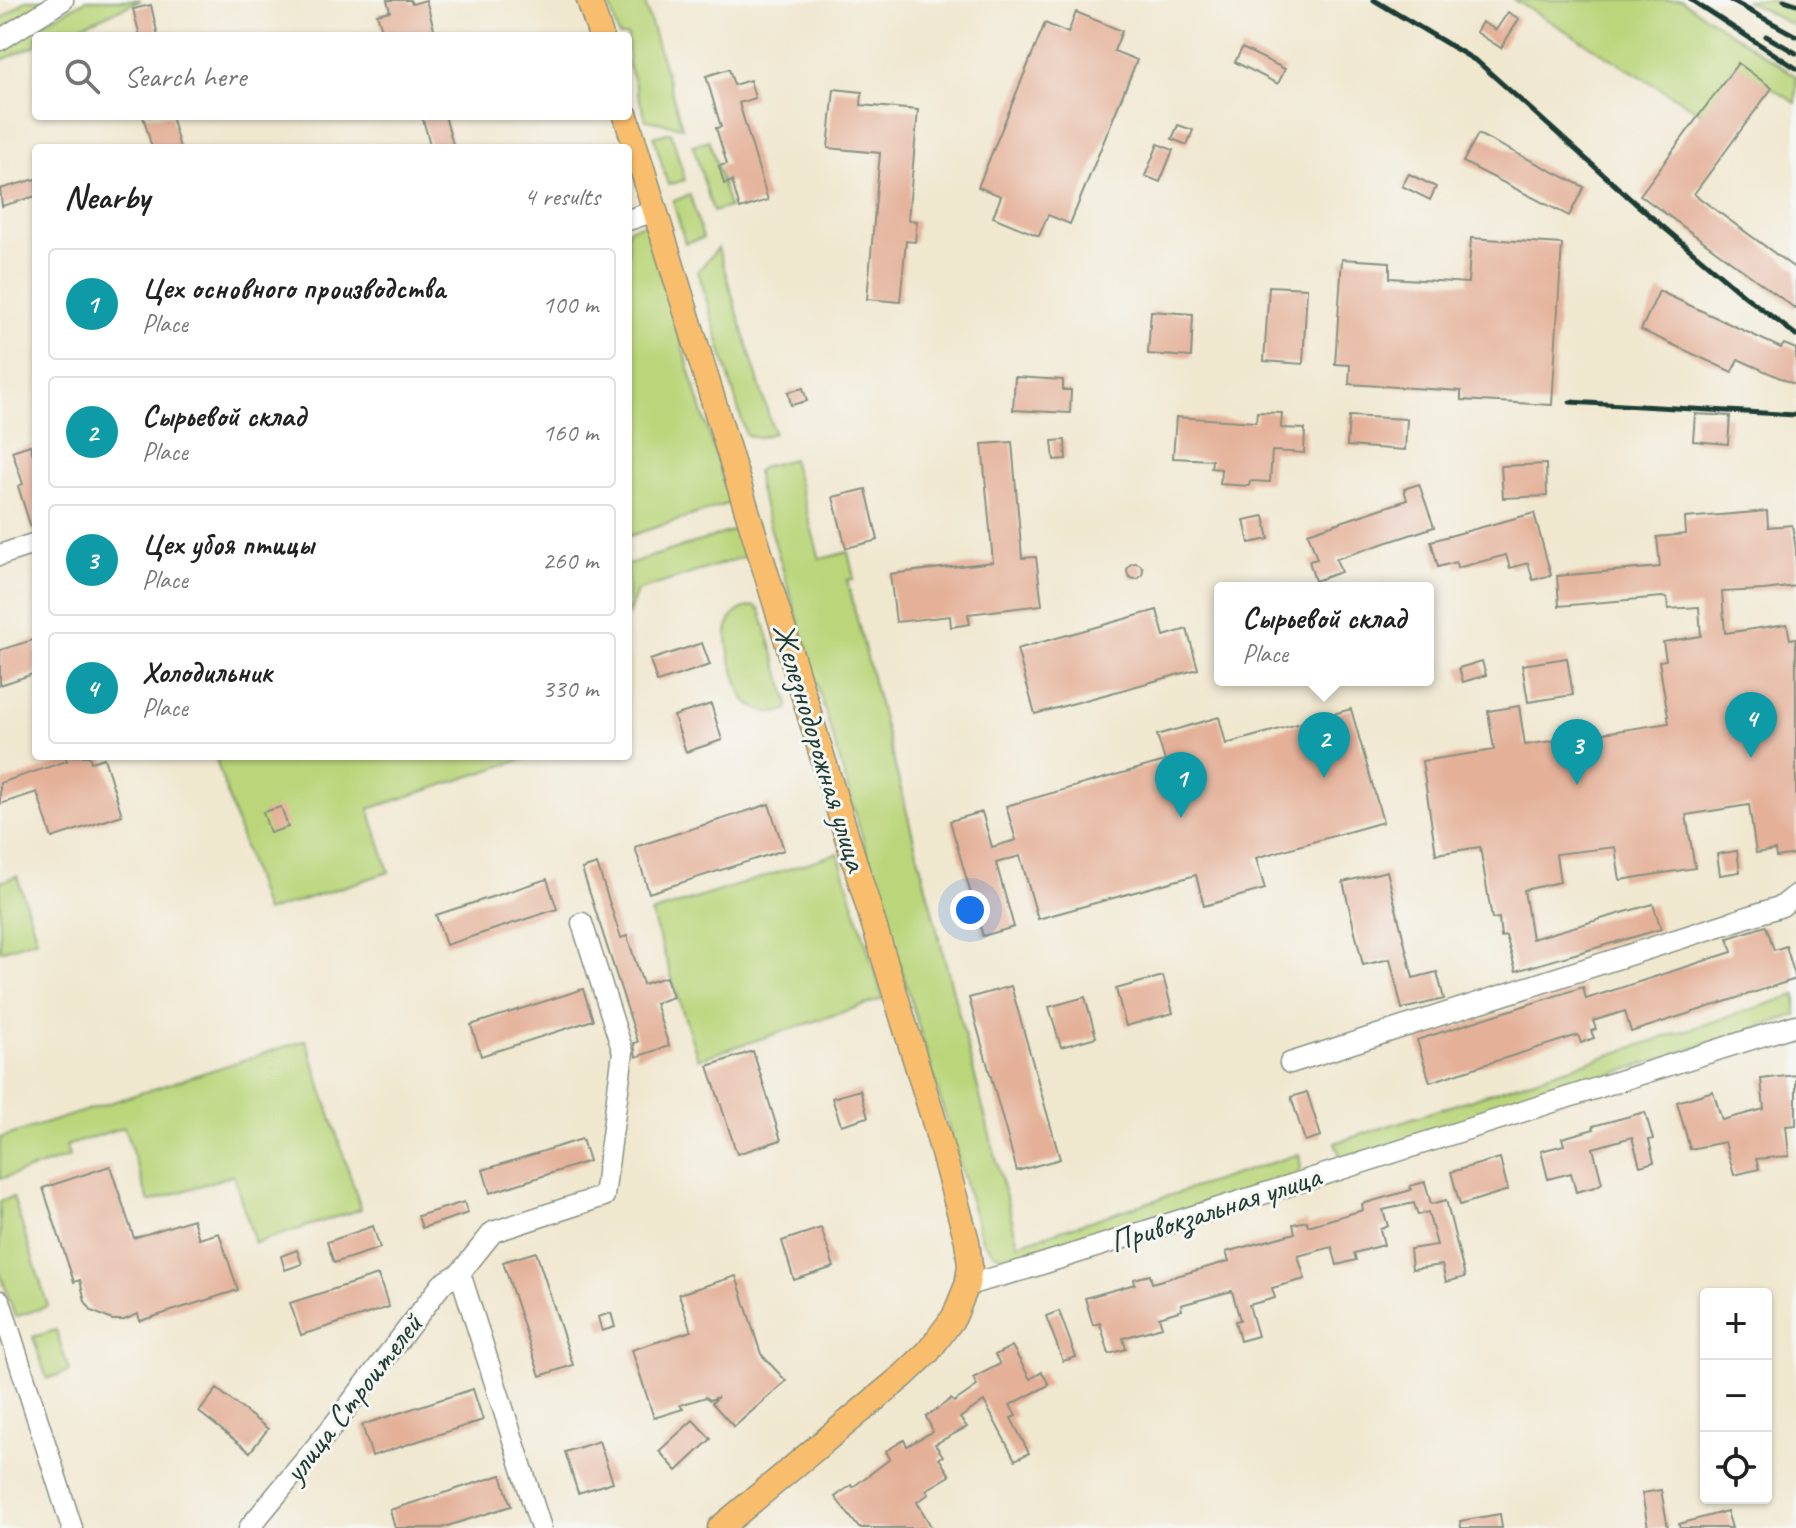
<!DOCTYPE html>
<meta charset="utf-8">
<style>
body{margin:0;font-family:Caveat,sans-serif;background:#f2f2f2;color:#222}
.controls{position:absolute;right:24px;bottom:24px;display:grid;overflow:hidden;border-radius:8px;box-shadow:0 2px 6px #0004}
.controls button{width:72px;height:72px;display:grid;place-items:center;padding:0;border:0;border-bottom:2px solid #e0e0e0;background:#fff;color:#222;font:40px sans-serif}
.you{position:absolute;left:970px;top:910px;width:28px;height:28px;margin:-20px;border:6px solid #fff;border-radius:50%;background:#1a73e8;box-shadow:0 0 0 12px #1a73e833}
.badge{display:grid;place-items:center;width:52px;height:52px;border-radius:50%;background:#0b8043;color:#fff;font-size:26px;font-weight:700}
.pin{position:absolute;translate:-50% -66px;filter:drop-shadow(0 2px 4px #0008)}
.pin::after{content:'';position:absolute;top:42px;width:28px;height:24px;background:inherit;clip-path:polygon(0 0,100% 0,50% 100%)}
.popup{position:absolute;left:1214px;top:582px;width:220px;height:104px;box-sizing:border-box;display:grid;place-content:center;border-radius:8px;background:#fff;filter:drop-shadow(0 2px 6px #0005);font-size:26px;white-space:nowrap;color:#767676}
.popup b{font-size:30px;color:#222}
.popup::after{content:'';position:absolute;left:50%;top:100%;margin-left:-16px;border:16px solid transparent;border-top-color:#fff}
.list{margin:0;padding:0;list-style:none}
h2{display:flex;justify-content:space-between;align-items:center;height:104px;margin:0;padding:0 32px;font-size:34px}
h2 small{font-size:26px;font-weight:400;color:#767676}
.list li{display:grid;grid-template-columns:52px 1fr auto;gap:24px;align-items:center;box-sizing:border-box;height:112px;margin:0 16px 16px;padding:0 16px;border:2px solid #e0e0e0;border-radius:8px}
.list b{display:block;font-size:30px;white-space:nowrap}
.list p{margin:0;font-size:26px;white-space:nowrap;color:#767676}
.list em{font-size:26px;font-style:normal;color:#767676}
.icon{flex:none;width:44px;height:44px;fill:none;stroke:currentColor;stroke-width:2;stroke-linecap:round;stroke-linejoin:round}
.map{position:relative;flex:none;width:1796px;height:1528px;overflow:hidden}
.search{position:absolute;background:#fff;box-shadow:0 2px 6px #0004;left:32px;top:32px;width:600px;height:88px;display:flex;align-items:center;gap:20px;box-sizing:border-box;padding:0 28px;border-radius:8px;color:#767676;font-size:30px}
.panel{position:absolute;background:#fff;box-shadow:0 2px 6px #0004;left:32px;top:144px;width:600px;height:616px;border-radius:8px}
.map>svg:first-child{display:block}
</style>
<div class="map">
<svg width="1796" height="1528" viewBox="0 0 1796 1528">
<rect width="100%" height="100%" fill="#f6f6f2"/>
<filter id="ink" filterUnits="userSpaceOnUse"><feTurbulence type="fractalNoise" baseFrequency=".0125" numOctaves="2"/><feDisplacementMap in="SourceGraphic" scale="16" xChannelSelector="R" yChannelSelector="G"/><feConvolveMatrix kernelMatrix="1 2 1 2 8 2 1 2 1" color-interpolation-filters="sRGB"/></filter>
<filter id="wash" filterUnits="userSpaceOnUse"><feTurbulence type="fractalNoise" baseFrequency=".006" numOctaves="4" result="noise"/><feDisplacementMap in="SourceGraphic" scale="32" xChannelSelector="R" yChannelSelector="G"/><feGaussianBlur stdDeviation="1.8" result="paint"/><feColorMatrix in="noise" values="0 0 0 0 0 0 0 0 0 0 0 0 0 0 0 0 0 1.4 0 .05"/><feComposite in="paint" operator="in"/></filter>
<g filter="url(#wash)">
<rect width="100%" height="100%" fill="#f0e7cf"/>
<path fill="#bad57a" stroke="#6c8957" stroke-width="2" d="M27,0h20l-47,31v-11z
M86,0h55l-83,36h-22v9l-36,16v-14z
M608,0h36l38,127 -36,-7 -18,-57v-27h-9z
M1515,0h166l115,76v27l-24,-15 -71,25z
M1745,0h24l27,10v17z
M671,132l14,48 -17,5 -14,-48z
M709,140l20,67 -16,5 -20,-67z
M690,195l13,43 -18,5 -12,-42z
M645,224l85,279 -101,33 -1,-307z
M718,248l56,185 -17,5 -11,-3 -48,-164z
M792,459l28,100 28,-7 6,27 -7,1 171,664 281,-90 2,14 -4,7 -276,85c-18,-1 -28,-5 -39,-20l-224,-754 -1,-15 5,-4z
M738,529l8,27 -109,35 -9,25v-52z
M755,606l5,4 29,94 -1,5c-15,9 -36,1 -46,-13 -7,-26 -36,-86 13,-90z
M215,756h318l-164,53 20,63 -124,40z
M838,853l45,146 -185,60 -47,-146z
M17,876l20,63 -37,12v-69z
M1796,995v20l-449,145 -7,-4 -5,-13z
M306,1040l55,169 -106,34 -22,-68 -84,27 -25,-75 -58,19 3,11 -69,22v-41z
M13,1197l35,109 -33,11 -15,-45v-71z
M56,1330l13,41 -22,8 -14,-42z"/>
<g id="blocks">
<path fill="#e4b098" d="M387,0h23l2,4 14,-4 10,36h-52l-7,-22 13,-3z
M151,5l7,31h-18l-7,-27z
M1076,12l46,19 -8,20 23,9 -67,164 -22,-9 -9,21 -46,-19 8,-21 -23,-9 67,-164 23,10z
M1508,12l11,7 -18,29 -25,-16 6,-10 14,8z
M1242,48l43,21 -7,15 -43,-22z
M1738,63l34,25 -78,106 102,75v40l-156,-114z
M729,69l5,16 16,-5 5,18 -16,5 29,97 -28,9 -8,-28 -8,3 -5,-18 8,-2 -11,-36 5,-1 -15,-51z
M834,89l28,3 -1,13 57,5 -10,110 9,1 -2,21 -9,-1 -6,61 -33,-3 13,-146 -52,-5z
M143,116h28l9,32h-28z
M422,116h23l9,32h-23z
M1178,125l15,5 -6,15 -15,-6z
M1478,134l106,53 -15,29 -106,-54z
M1158,144l15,6 -13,32 -15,-6z
M1409,174l27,13 -6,13 -28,-14z
M36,179v17l-34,10 -2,-17z
M1471,238l91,6 -10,161 -91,-5v-9l-112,-7 1,-19 -15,-1 7,-105 48,3v16l78,5z
M1269,286l38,2 -4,76 -39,-3z
M1659,291l122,57 3,-4 12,5v36l-58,-26 -6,13 -91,-42z
M1151,311l42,3 -2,43 -43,-3z
M1015,377l48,3v10h8l-1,23 -57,-3z
M803,388l4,13 -16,4 -3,-13z
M1257,412l25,1 -1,15 24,1 -1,24 -32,-2 -2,31 -20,-1 -1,5 -29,-2 1,-15 -10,-1 1,-8 -39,-2 3,-41 80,5z
M1695,414l35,2 -2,28 -35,-3z
M1349,416l58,3 -2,31 -58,-4z
M1065,440l1,19 -12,1 -2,-19z
M1012,442l10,116 14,-1 6,48 -74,9 2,10 -19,3 -1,-11 -54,6 -6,-48 103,-12 -11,-118z
M30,445l6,18v67l-4,1 -14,-45 5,-2 -11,-33z
M1546,464l1,32 -44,2 -2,-32z
M1419,484l15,43 -98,32 5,13 -26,9 -6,-20 8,-2 -9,-26 99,-33 -3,-11z
M866,489l12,51 -32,8 -13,-51z
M1767,511l1,16 24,-2 4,24v37l-32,4 -42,2 3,41 62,-9 3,15 6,-1v216l-20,3 -1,-7 -19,3 -7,-48 -63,10 9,53 -75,12 -5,-33 -59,7 4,28 -36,8 8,49 121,-35 8,25 -145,42 -10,-35 -5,1 -2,-19 -7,1 -12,-72 -44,7 -14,-93 72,-11 -6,-39 31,-5 6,39 144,-22 -10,-62 7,-1 -3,-18 38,-6 -2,-29 -31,2 -1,-11 -5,-1 -103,9 -2,-30 103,-9 -3,-30 29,-3 -1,-16z
M1534,513l17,62 -18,5 -5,-17 -18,5 -4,-13 -49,13 -1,-6 -18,5 -7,-26z
M1264,516l5,23 -20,4 -5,-23z
M1127 571a8 8 0 1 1 16 0a8 8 0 1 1-16 0Z
M1157,610l7,26 23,-7 11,40 -163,45 -18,-65z
M36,639v34l-36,12v-35z
M702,643l8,22 -53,17 -7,-22z
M1567,658l6,37 -45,7 -6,-37z
M1482,661l4,14 -23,7 -4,-14z
M711,704l11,36 -36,12 -12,-36z
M1351,709l32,113 -127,36 9,31 -61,17 -8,-31 -158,44 -18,-63 -24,7 18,64 -31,9 -33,-115 32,-9 10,35 24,-7 -10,-34 159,-45 -8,-26 62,-18 7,27z
M65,756h24l2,6 13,-4 18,57 -70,23 -15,-46 -37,12v-21l67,-22z
M769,804l15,46 -135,43 -14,-46z
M281,807l7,20 -18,6 -7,-21z
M1737,851l3,21 -20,3 -3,-21z
M597,864l24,74 6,-2 16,48 23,-7 7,20 -18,6 14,43 -33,11 -2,-14 4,-1 -56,-173z
M1387,871l26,107 24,-6 7,27 -42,10 -12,-50 -27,6 -20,-83z
M547,879l10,30 -111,36 -10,-30z
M1766,926l8,24 12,-4 10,33 -165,53 -6,-21 -32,10 3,8 -5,2 3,7 -13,5 -3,-8 -148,47 -13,-42 166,-53 3,12 146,-47 -4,-14z
M1163,976l10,37 -47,13 -10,-37z
M1011,986l49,173 -43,12 -48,-173z
M583,989l10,31 -112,36 -10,-31z
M1085,997l11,40 -35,10 -12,-40z
M753,1051l28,89 -44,14 -29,-88z
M1796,1075v50l-10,1 3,30 -33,3 3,10 -25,6 -9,-33 -35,7 -13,-47 36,-11 9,29 42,-11 -3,-30z
M860,1090l8,27 -27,8 -9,-27z
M1307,1092l14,44 -16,5 -14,-44z
M1645,1112l8,27 -4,1 5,22 -14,4 -8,-29 -39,11 9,35 -7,4 -19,5 -5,-19 -23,6 -7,-28 23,-6 -2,-7 32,-9 -1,-3z
M582,1139l7,22 -99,32 -7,-23z
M1500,1158l8,32 -48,15 -9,-33z
M110,1166l24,72 59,-19 6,20 20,-6 19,57 -98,31 -2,-7 -14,6h-12l-20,-9 -7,-10 -5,-21 -6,2 -31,-94z
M1425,1182l6,22 15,-4 19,77 -19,5 -4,-17 -30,4 -2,-20 27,-4 -9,-33 -10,3 -4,-12 -31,7 5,16 -8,3 4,16 -30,8 2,7 -19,5 -5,-18 -34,9 7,23 -33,9 3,10 -26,7 9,31 -18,5 -5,-20 5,-1 -8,-29 -51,14 1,5 -23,7 3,10 -39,11 3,11 -17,5 -9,-31 -7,2 -8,-27 50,-14 -1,-5 16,-4 2,8 77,-22 -3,-9 69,-19 -2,-9 14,-3 1,5 55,-16 -1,-6 49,-14 -1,-4z
M464,1202l4,11 -46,15 -4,-12z
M373,1226l7,22 -46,15 -7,-21z
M821,1228l13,39 -40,13 -12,-39z
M297,1250l5,14 -17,6 -4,-14z
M536,1252l37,113 -33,11 -37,-114z
M378,1275l11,32 -88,28 -11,-32z
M736,1276l25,78 25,27 -52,46 -22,-24 6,-6 -8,3 -4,-3 -26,8 3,4 -29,9 -22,-68 59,-19 -12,-37z
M1059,1311l17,46 -13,4 -17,-45z
M611,1313l4,14 -13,4 -4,-14z
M1012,1346l18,33 12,-7 7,13 -39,20 6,11 -5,2 18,35 -14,7 -31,-59 -24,17 7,9 -32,17 8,12 -4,2 11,18 -24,14 3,4 -12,8 15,26h-73l-24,-31 16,-12 2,2 37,-28 -4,-8 18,-11 3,6 26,-15 -7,-14 25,-18 3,3 23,-16 -4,-8 27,-14 -5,-9z
M217,1389l51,40 -18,23 -51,-40z
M473,1389l10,31 -111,36 -10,-31z
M693,1420l18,19 -34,32 -18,-20z
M599,1441l14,41 -35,11 -13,-41z
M501,1475l10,31 -70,22h-46l-5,-18z
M1661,1490l7,38h-20l-6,-35z
M1727,1511l5,17h-52l-1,-4z
M1500,1514l2,14h-41l-1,-7z"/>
</g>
</g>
<g filter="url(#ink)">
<use href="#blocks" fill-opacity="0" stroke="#889282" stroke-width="2"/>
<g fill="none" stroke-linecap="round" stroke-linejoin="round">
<g stroke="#889282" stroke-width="23">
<path id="minor" d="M0,40l63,-40
M628,220l27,-9
M0,555l36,-12
M1290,1063l492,-157 14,-11
M460,1273l81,255
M967,1285l59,-16 770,-244
M0,1301l72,227
M249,1528l80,-97 113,-147 18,-11 33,-41 111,-36 19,-144 -41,-129"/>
</g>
<g stroke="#889282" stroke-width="27">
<path id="major" d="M589,0l12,36
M626,116l309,1008 32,117 3,25 -3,19 -13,32 -26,35 -24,23 -184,153"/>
</g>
<use href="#minor" stroke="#fff" stroke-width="20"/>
<use href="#major" stroke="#f9be6d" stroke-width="24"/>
<path stroke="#1f3d34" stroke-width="5" d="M1374,0l104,62 157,141 111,94 50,38
M1691,0l105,68
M1730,0l66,36
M1784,0l12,4
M1766,36l30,17
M1570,402l226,13"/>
</g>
</g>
<g text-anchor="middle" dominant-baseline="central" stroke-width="6" stroke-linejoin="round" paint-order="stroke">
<g font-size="32" fill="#1f3d34" stroke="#f6f6f2">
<text transform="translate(820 747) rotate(73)">Железнодорожная улица</text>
<text transform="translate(1215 1209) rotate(-18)">Привокзальная улица</text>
<text transform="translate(353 1398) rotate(-52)">улица Строителей</text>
</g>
</g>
</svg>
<div class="controls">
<button>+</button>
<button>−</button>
<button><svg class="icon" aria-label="locate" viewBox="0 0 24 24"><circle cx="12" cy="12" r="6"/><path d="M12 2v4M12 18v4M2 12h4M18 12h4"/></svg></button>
</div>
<div class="you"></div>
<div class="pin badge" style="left:1181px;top:818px;background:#0f9aa8">1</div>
<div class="pin badge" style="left:1324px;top:778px;background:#0f9aa8">2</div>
<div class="popup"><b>Сырьевой склад</b>Place</div>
<div class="pin badge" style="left:1577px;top:785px;background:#0f9aa8">3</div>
<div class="pin badge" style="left:1751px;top:758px;background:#0f9aa8">4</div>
<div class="search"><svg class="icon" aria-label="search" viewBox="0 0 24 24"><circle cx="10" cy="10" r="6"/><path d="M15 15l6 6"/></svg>Search here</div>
<section class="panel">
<h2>Nearby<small>4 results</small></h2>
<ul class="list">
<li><span class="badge" style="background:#0f9aa8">1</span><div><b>Цех основного производства</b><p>Place</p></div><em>100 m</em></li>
<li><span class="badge" style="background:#0f9aa8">2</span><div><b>Сырьевой склад</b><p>Place</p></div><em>160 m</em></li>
<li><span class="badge" style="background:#0f9aa8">3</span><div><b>Цех убоя птицы</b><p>Place</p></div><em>260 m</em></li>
<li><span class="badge" style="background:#0f9aa8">4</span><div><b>Холодильник</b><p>Place</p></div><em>330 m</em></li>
</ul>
</section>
</div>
